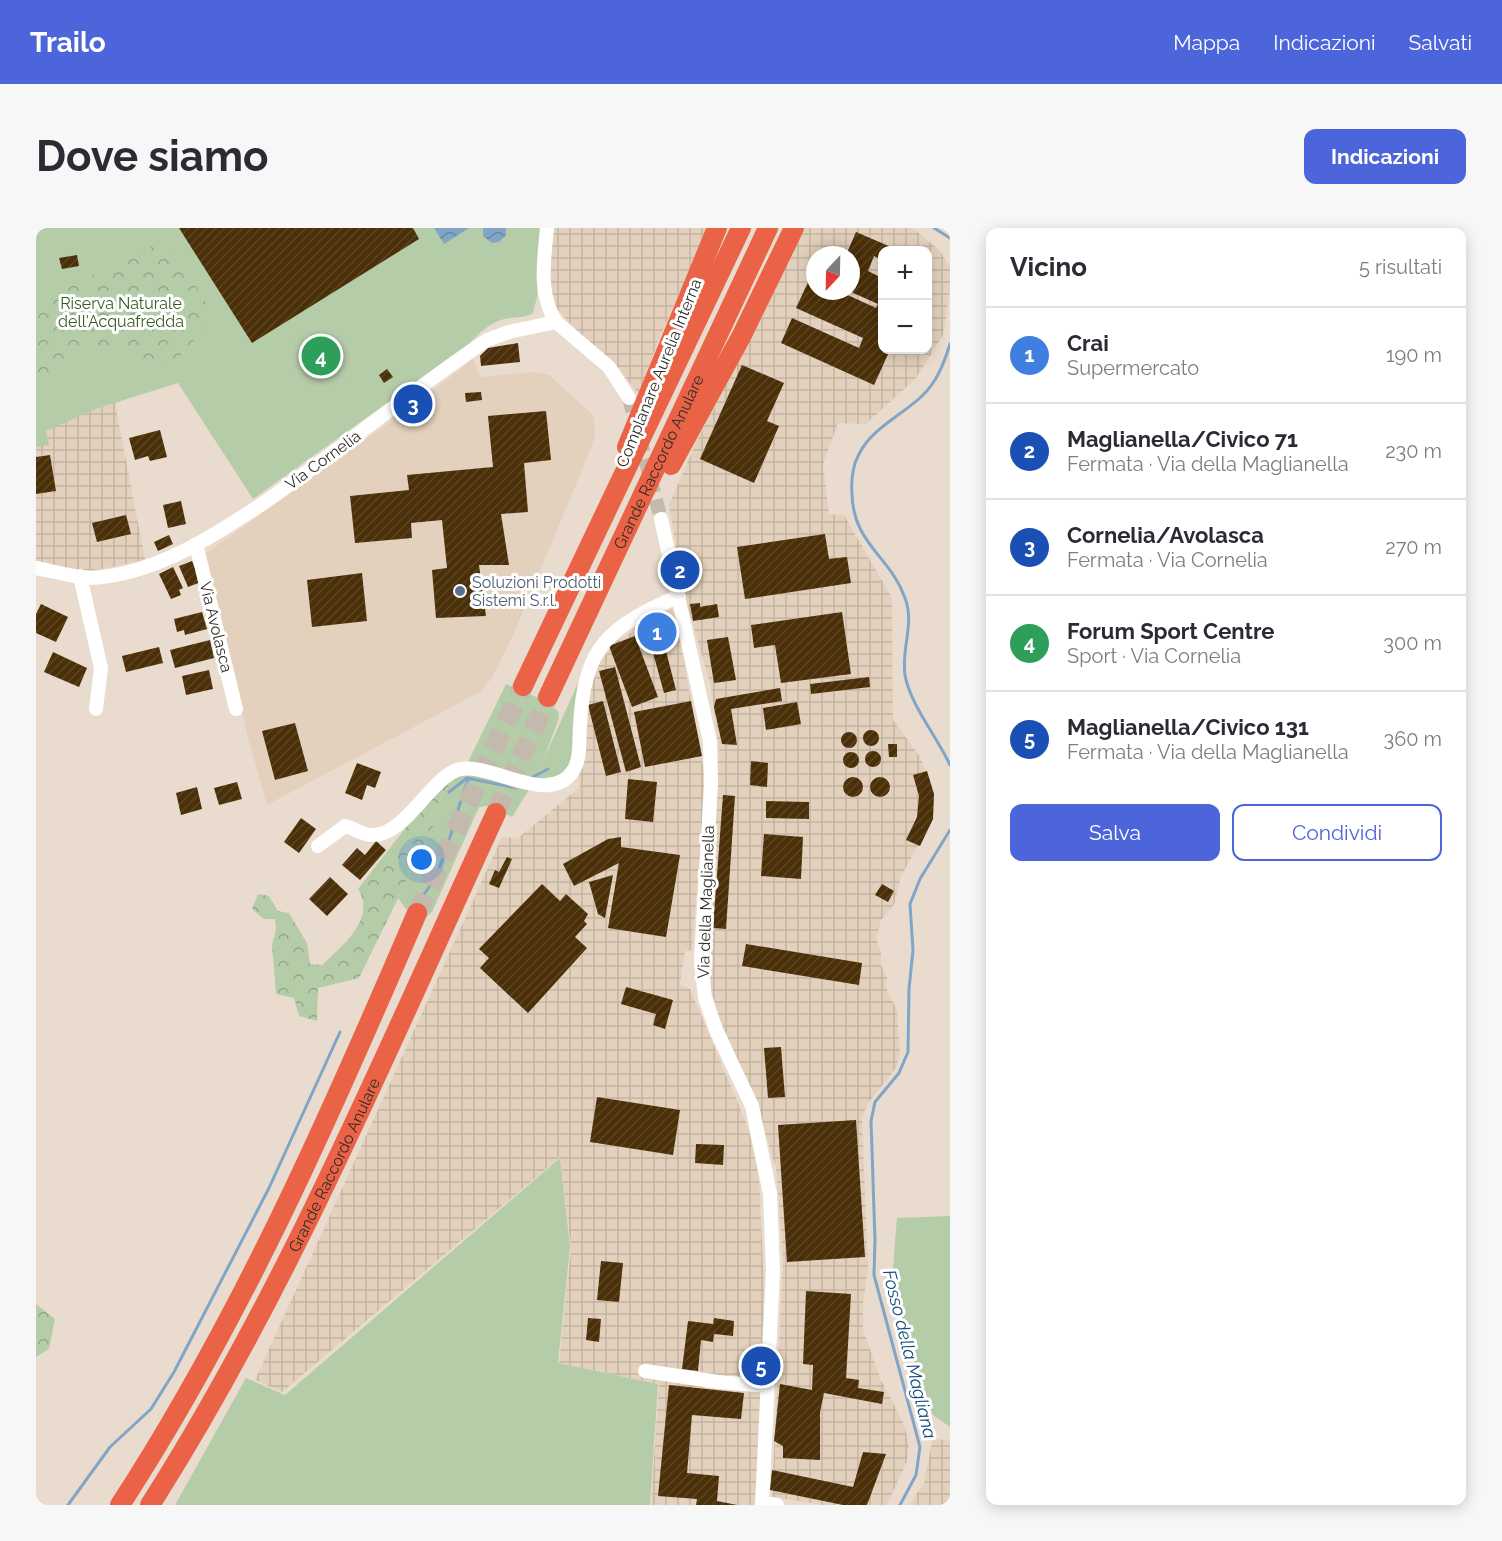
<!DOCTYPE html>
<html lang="it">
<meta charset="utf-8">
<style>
body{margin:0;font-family:Raleway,sans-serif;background:#f7f7f7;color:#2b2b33}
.controls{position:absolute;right:18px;top:18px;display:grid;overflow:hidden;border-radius:12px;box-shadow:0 3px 15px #0003}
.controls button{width:54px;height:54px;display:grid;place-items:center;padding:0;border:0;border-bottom:2px solid #e1e1e2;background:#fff;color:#2b2b33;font:30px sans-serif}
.compass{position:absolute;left:770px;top:18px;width:54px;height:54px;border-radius:50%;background:#fff;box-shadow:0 3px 15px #0003;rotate:202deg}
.you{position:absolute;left:386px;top:632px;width:21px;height:21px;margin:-15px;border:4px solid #fff;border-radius:50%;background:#1a73e8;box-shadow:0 0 0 9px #1a73e833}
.badge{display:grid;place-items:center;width:39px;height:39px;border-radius:50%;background:#4c65da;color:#fff;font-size:20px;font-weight:700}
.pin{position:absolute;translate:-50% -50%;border:3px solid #fff;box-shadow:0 2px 6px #0006}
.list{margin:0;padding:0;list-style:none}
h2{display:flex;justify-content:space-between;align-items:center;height:78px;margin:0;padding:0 24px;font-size:26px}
h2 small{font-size:20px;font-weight:400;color:#7c7c81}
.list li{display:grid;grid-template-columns:39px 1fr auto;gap:18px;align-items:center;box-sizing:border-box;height:96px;padding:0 24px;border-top:2px solid #e1e1e2}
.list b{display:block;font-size:22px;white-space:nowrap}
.list p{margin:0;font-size:20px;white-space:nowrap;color:#7c7c81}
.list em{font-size:20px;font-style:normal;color:#7c7c81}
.actions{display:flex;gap:12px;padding:18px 24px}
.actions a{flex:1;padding:14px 0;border:2px solid #4c65da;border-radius:12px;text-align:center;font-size:21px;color:#4c65da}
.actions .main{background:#4c65da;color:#fff}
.map{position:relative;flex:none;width:914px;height:1277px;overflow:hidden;border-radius:12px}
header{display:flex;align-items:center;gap:36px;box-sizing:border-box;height:84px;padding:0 30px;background:#4c65da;color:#fff}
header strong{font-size:28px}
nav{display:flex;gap:33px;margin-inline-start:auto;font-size:21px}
.intro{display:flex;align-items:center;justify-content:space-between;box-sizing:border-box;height:144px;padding:0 36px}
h1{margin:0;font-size:42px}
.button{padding:15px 27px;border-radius:12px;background:#4c65da;color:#fff;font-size:21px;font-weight:700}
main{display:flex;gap:36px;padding:0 36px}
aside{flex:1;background:#fff;border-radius:12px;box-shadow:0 3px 15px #0003}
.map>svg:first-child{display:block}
</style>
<header>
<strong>Trailo</strong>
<nav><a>Mappa</a><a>Indicazioni</a><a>Salvati</a></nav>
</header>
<div class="intro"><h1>Dove siamo</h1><a class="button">Indicazioni</a></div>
<main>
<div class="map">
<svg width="914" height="1277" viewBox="0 0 914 1277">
<defs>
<pattern id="industrial-grid" width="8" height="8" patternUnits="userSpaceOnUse" patternTransform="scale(1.5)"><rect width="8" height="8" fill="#e3d1bd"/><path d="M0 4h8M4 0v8" fill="none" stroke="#c3b4a2"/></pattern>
<pattern id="forest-crowns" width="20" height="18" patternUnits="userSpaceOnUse" patternTransform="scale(1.5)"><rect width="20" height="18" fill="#b5cca9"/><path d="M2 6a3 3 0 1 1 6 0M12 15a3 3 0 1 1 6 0" fill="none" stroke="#94a68a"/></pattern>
<pattern id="water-waves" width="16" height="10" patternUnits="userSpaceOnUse" patternTransform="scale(1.5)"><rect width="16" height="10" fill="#80a5c7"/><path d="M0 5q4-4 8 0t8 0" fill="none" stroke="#6987a2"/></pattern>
<pattern id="building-hatch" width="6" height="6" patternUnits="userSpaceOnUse" patternTransform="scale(1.5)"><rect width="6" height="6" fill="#4a2f08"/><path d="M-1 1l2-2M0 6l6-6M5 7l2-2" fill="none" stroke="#5c4523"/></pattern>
</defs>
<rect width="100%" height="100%" fill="#e9dcce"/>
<path fill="#e3d1bd" d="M437,131l7,18 53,-5 16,3 45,41 1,20 -3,10 -77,185 -23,47 -12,14 -213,113 -20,-71 -42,-180 217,-155z"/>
<path fill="url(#industrial-grid)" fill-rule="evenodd" d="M516,0h156l-50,113 -19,54 -25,-33 -35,-29 -24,-26 -5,-17z
M766,0h111l26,22 11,16v24l-7,45 -27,43 -50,46 -28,-1 -15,41 6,50 15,1 48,83 1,122 27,37 14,37 -1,25 -32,57 -7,29 -13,15 -5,19 5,13v13l6,13 -2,8 12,24 3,45 -5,14 -27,34 -6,14 6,151 -5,36v26l18,50 23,44 5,21 -2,16 -20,44h-64l-51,-8 11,-240 -7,-89 -21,-68 -36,-83 -8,-28 -1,-76 9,-164 -8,-62 -27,-93 -15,-89 28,-65 70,-132zM846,22h46v100h-46zM779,27h36v36h-36z
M0,146l101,21 -22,8 30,157 -59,12 -50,-8z
M638,379l32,176 -14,167 -7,1 -5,33 10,5 58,138 11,51 5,108 -7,219h-106l8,-121 -100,-21 12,-115 -11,-91 -278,235 -27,-12 247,-543 16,1 62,-51 -2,-16 10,-77 10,-30 19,-23z
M897,1210l17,3v64h-41l15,-22z"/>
<path fill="#b5cca9" d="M0,0h504l-3,69 -4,16c-9,5 -14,4 -24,5 -18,3 -29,14 -41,27l-215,154 -75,-116 -77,24 -55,24 3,14 -13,2z
M546,446l-8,63 -2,1c5,13 -1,25 -9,38l-21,5 -75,-17 39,-80 39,17 13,10 1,7 -16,43z
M430,545l63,17 -17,27 -25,-11 -8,1 -47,105 -6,5 -20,-8 -8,-11 36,-73 -3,-11 23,-37z
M524,930l10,89 -12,116 100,21 -8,121h-475l71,-127 39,17z
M914,988v211l-17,-12 -42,-121 6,-76z"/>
<path fill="url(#forest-crowns)" d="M130,11l49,78 -46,51 -77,-24 -54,49 -2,-1v-95l55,-21z
M418,549l-23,37 3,11 -75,153 -41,10 -1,33 -18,-5 -5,-18 -18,-4 -4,-49 4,-16 -1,-10h-11l-12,-10 6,-15 11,2 9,15 11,2 18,30 3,21 12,1c20,-19 55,-47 36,-76l56,-72z
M0,1076l19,15 -6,30 -13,8z"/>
<path fill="url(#water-waves)" d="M398,0h35l-25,16z
M470,0v7l-7,7 -7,1 -9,-7v-8z"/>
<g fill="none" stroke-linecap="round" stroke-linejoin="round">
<path stroke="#80a5c7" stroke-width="3" d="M898,0l16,10
M914,116c-6,19 -13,38 -28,52 -21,20 -50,32 -63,58 -7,13 -8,26 -7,40 1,50 39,63 53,104 10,26 -4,50 0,77 5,29 32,62 45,90
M493,551l19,-10
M413,564l18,-14 49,10
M382,672c27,-22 37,-91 51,-122
M32,1277l42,-58 41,-38 23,-37 95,-184 71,-156
M864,1277l16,-30 4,-28 -46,-172 1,-35 -4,-119 4,-19 24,-29 9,-21 1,-63 4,-39 -3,-46 10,-25 30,-49"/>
</g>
<path fill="url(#building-hatch)" d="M143,0h234l6,11 -167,104z
M820,4l35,15 -2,3h-7v10l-8,-4 -6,15 14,7v72h8l-16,35 -93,-42 11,-25 67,30 4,-10 -67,-30 14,-30 5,2v11h24l37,17 2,-4 -27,-12v-37h-5z
M41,27l2,11 -17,3 -3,-11z
M482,115l2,19 -39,4 -1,-10 8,-8z
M706,137l42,18 -17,38 12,5 -25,57 -54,-24z
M351,141l6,8 -9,6 -5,-8z
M445,164l1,8 -16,2 -1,-9z
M510,183l5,49 -27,3 4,49 -27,2 8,51h-30l7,51 -50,2 -4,-48 15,-2 -5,-48 -31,3 1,15 -57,5 -5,-47 59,-6 -2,-15 86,-8 -5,-51z
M124,202l7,27 -17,4 -2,-5 -13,4 -6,-22z
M14,227l6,36 -20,3v-37z
M145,273l5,23 -18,4 -5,-23z
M90,287l5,19 -34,8 -5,-19z
M789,306l4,25 18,-2 4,26 -106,16 -8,-52z
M133,307l4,9 -15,7 -4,-9z
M156,333l9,21 -13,5 -9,-21z
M137,339l10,21 -4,2 2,5 -10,4 -12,-25z
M326,345l5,48 -55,6 -5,-47z
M664,375v4l17,-3 2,13 -26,4 -3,-17z
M5,376l27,13 -12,25 -20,-9v-19z
M166,384l5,17 -22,6 -1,-5 -7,2 -3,-13z
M806,384l9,62 -70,9 -6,-38 -21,3 -3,-23z
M623,396l17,66 -12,3 -18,-66z
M599,408l23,61 -26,10 -23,-61z
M692,409l8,43 -22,3 -7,-43z
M174,412l4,18 -39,10 -5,-18z
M123,419l4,16 -37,9 -4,-16z
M17,424l34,16 -8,19 -35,-15z
M579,439l26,100 -15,5 -27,-101z
M173,442l4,19 -27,6 -4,-19z
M833,449l1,10 -59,7 -1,-10z
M744,460l2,13 -51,8 6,36 -15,-1 -8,-37 2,-8z
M567,473l18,71 -15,4 -18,-71z
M655,473l11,55 -57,11 -11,-55z
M761,474l4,22 -35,6 -3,-22z
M259,495l13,48 -33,9 -13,-49z
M827 510a8 8 0 1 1 16 0a8 8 0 1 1-16 0Z
M805 512a8 8 0 1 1 16 0a8 8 0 1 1-16 0Z
M852,516h9v13h-8z
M829 531a8 8 0 1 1 16 0a8 8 0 1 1-16 0Z
M807 532a8 8 0 1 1 16 0a8 8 0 1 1-16 0Z
M715,533l17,2 -1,24 -17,-2z
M321,535l24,9 -6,16 -8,-3 -5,15 -17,-7z
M891,543l7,23 -1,25 -13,27 -14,-6 11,-23 2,-21 -6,-21z
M834 559a10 10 0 1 1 20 0a10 10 0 1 1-20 0Z
M807 559a10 10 0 1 1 20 0a10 10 0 1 1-20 0Z
M592,551l29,3 -4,40 -28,-3z
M201,554l5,17 -23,6 -5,-17z
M161,559l5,22 -21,6 -5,-22z
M687,567l12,1 -9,133 -13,-1z
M730,573l43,1v17l-43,-1z
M265,590l15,11 -17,24 -15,-11z
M728,606l39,3 -2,42 -40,-3z
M585,609v10l59,8 -14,82 -58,-9 11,-65 -45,23 -11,-22 45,-25z
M340,613l10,9 -26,30 -18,-15 15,-17 8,7z
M471,629l5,2 -13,29 -10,-4 6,-14 4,2z
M577,647l-8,43 -7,-4 -9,-32z
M294,649l18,17 -21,22 -18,-17z
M506,656l18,17 6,-7 22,20 -4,7 3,3 -12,13 12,11 -59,65 -48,-45 9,-10 -10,-9z
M846,656l12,7 -6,11 -13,-7z
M710,716l116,19 -3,22 -117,-19z
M590,759l47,13 -8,29 -12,-4 3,-11 -35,-10z
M745,819l4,50 -17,1 -4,-50z
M561,869l83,13 -7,45 -83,-13z
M820,892l9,137 -78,5 -9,-137z
M660,916l28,1 -1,20 -28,-2z
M565,1033l22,2 -4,39 -22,-2z
M770,1063l45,3 -5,84 13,2 -1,8 26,4 -2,12 -58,-11 -4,19v48l-37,-2v-12l-9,-5 6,-57 32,6 1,-25 -10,-1z
M552,1090l13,1 -2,23 -13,-2z
M678,1090l20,3 -1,15 -19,-2 -1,8 -12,-2 -3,31 -16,-2 6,-48 25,3z
M633,1157l75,8 -3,26 -49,-4 -5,58 32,3 -2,25 20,4h-41l1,-6 -39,-3z
M827,1224l23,2 -19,51h-24l-73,-15 2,-20 81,17z"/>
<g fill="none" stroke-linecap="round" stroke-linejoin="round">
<path stroke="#c4b9ad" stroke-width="14" stroke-dasharray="14 7" stroke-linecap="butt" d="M593,170l32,121"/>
<path stroke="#c4b9ad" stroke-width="20" stroke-dasharray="20 10" stroke-linecap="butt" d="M460,585l52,-116
M381,685l106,-227"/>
<path stroke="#fff" stroke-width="14" d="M511,0c-3,33 -9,65 9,94l53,45 20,31
M625,291l49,223 1,42 -10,177 4,37 11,32 36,76 18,88 3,77 -11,234
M160,316l40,165
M0,340c21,4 46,12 67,9 57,-7 109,-40 156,-71 78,-53 150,-114 228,-166l22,-8 47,-10
M44,348l21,92 -5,41
M282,618l27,-20c9,2 17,9 26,9 35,2 61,-61 90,-66 31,-6 88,38 112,2 8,-12 6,-31 7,-45 4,-81 29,-99 99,-130
M609,1143l73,11 49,4
M726,1275l15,2"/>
<g stroke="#ea6346" stroke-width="20">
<path d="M591,219l90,-219"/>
<path d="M635,237l71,-130 52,-107"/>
<path d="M487,458l218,-458"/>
<path id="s1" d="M512,469l220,-469"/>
<path d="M84,1277c121,-186 210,-389 297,-592"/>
<path id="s2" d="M114,1277c139,-218 238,-458 346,-692"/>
</g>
</g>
<circle fill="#5c6f8a" stroke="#fff" stroke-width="2" cx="424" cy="363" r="6"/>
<g text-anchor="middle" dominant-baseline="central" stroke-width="6" stroke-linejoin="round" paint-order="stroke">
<g font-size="16" fill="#385b21" stroke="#fff">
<text x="85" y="75">Riserva Naturale<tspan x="85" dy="18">dell'Acquafredda</tspan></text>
</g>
<g font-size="16" fill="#312d27" stroke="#fff">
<text transform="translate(623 145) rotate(-68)">Complanare Aurelia Interna</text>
<text transform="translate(287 232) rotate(-36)">Via Cornelia</text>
<text stroke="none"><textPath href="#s1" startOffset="260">Grande Raccordo Anulare</textPath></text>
<text transform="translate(180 399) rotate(76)">Via Avolasca</text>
<text transform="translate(670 674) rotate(-88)">Via della Maglianella</text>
<text stroke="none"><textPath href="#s2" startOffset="387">Grande Raccordo Anulare</textPath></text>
</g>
<g font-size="16" fill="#4e5e75" stroke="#fff" text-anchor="start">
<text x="436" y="354">Soluzioni Prodotti<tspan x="436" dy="18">Sistemi S.r.l.</tspan></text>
</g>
<g font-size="18" font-style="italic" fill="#154d7a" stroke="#fff">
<text transform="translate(874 1126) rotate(76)">Fosso della Magliana</text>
</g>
</g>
</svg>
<div class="controls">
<button>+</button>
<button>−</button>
</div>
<svg class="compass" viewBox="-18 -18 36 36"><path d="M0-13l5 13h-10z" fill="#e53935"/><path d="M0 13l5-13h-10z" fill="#7c7c81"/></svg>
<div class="you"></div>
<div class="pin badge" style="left:621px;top:404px;background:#3f7fe0">1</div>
<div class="pin badge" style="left:644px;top:342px;background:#1a4fb4">2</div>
<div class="pin badge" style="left:377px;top:176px;background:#1a4fb4">3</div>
<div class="pin badge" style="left:285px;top:128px;background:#2e9e5b">4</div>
<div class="pin badge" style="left:725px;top:1138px;background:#1a4fb4">5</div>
</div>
<aside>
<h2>Vicino<small>5 risultati</small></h2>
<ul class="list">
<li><span class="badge" style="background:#3f7fe0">1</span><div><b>Crai</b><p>Supermercato</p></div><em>190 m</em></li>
<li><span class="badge" style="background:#1a4fb4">2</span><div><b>Maglianella/Civico 71</b><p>Fermata · Via della Maglianella</p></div><em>230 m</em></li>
<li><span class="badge" style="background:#1a4fb4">3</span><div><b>Cornelia/Avolasca</b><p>Fermata · Via Cornelia</p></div><em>270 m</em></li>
<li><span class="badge" style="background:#2e9e5b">4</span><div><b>Forum Sport Centre</b><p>Sport · Via Cornelia</p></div><em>300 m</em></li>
<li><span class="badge" style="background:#1a4fb4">5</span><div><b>Maglianella/Civico 131</b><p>Fermata · Via della Maglianella</p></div><em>360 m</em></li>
</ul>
<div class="actions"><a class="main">Salva</a><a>Condividi</a></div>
</aside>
</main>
